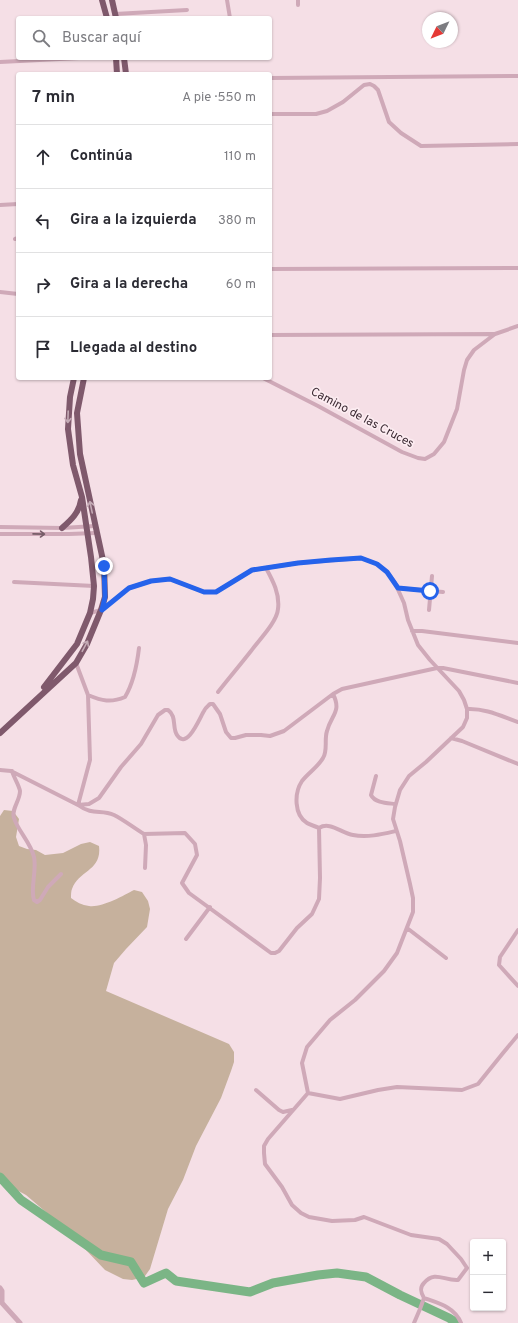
<!DOCTYPE html>
<html lang="es">
<meta charset="utf-8">
<style>
body{margin:0;font-family:Overpass,sans-serif;background:#f2f2f3;color:#2b2b33}
.controls{position:absolute;right:12px;bottom:12px;display:grid;overflow:hidden;border-radius:4px;box-shadow:0 1px 3px #0004}
.controls button{width:36px;height:36px;display:grid;place-items:center;padding:0;border:0;border-bottom:1px solid #e1e1e2;background:#fff;color:#2b2b33;font:20px sans-serif}
.compass{position:absolute;left:422px;top:12px;width:36px;height:36px;border-radius:50%;background:#fff;box-shadow:0 1px 3px #0004;rotate:227deg}
.stop{position:absolute;width:12px;height:12px;margin:-9px;border:3px solid #2563eb;border-radius:50%;background:#fff}
.stop.end{background:#2563eb;border-color:#fff;box-shadow:0 1px 4px #0008}
.list{margin:0;padding:0;list-style:none}
h2{display:flex;justify-content:space-between;align-items:center;height:52px;margin:0;padding:0 16px;font-size:17px}
h2 small{font-size:13px;font-weight:400;color:#7c7c81}
.list li{display:grid;grid-template-columns:26px 1fr auto;gap:12px;align-items:center;box-sizing:border-box;height:64px;padding:0 16px;border-top:1px solid #e1e1e2}
.list b{display:block;font-size:15px;white-space:nowrap}
.list em{font-size:13px;font-style:normal;color:#7c7c81}
.icon{flex:none;width:22px;height:22px;fill:none;stroke:currentColor;stroke-width:2;stroke-linecap:round;stroke-linejoin:round}
.map{position:relative;flex:none;width:518px;height:1323px;overflow:hidden}
.search{position:absolute;background:#fff;box-shadow:0 1px 3px #0004;left:16px;top:16px;width:256px;height:44px;display:flex;align-items:center;gap:10px;box-sizing:border-box;padding:0 14px;border-radius:4px;color:#7c7c81;font-size:15px}
.panel{position:absolute;background:#fff;box-shadow:0 1px 3px #0004;left:16px;top:72px;width:256px;height:308px;border-radius:4px}
.map>svg:first-child{display:block}
</style>
<div class="map">
<svg width="518" height="1323" viewBox="0 0 518 1323">
<rect width="100%" height="100%" fill="#f5dfe6"/>
<path fill="#c6b19d" d="M4,810l9,1 6,8 -3,18 3,9 8,3 9,1 9,5 18,-2 18,-9 9,-2 9,4c3,25 -20,24 -27,43 -1,2 -1,6 -1,9 5,4 11,7 18,8 12,2 34,-10 45,-16l8,2 6,9 2,8 -3,18 -21,22 -12,14 -8,28 123,53 5,8v10l-3,9 -10,27 -25,48 -13,34 -15,29 -18,60 -5,7 -4,2 -9,2 -9,-1 -18,-9 -38,-40 -41,-35 -26,-14v-365z"/>
<g fill="none" stroke-linecap="round" stroke-linejoin="round">
<path stroke="#7bb586" stroke-width="9" d="M0,1177l21,23 80,55 30,7 13,21 22,-10 10,8 74,11 23,-9 45,-8 19,-2 29,4 34,18 49,23 8,5"/>
<path stroke="#cfa9b8" stroke-width="4" d="M227,0l3,18
M298,0v5
M115,14l72,-4
M0,62l79,-4
M270,78l248,-2
M270,114h46l11,-3 16,-9 21,-17 6,-1 4,2 4,4 11,32 12,11 20,13 97,-2
M0,205l18,-1
M15,239l3,-1
M270,269l248,-1
M0,292l18,2
M270,335l224,-1
M263,378l55,28 84,46 16,6 7,1 9,-5 10,-12 13,-33 7,-39 3,-10 7,-10 21,-16 23,-8
M0,527l62,1 33,-2
M0,534h69l27,-1
M14,582l80,4
M398,588l45,4
M429,610l3,-34
M90,613l11,-3 28,-22 22,-7 19,-2 34,13h12l36,-22 46,-7 63,-5 16,6 10,8 8,11 9,20 4,17 10,25 12,15 29,31 5,9 3,9v9l-4,9 -37,35 -17,14 -9,14 -5,17 -2,12 7,22 10,43 3,14v14l-16,41 -13,18 -29,29 -25,20 -23,27 -5,16 6,30 -40,46 -4,7v7l1,11 17,23 10,18 9,8 8,4 23,4 23,-1 9,-3 47,18 28,4 8,5 14,15 6,9 -9,12c-14,1 -23,-10 -34,3 -5,5 -3,10 0,15 14,5 31,9 37,25
M412,631h10l96,12
M76,663l12,32 2,65 -12,45 11,-1 10,-6 22,-31 20,-23 17,-29 7,-5h3c9,6 4,18 9,25 10,16 23,-18 27,-24 1,-3 4,-5 6,-7h3l7,10 6,18 5,6h4l11,-3h15l9,1 14,-5 49,-37 9,-5 95,-21h6l75,15
M218,692c11,-14 22,-27 33,-41 8,-11 26,-29 27,-42 2,-15 -5,-28 -12,-41
M88,695c14,6 23,8 37,2 9,-15 12,-32 14,-49
M467,709c18,-1 34,7 51,13
M451,738l11,3 56,23
M0,770l11,1 67,34c15,11 23,4 36,10 10,5 20,13 30,19l2,11 -1,23
M12,771c2,7 7,14 8,20 0,10 -9,18 -6,27 4,13 17,25 20,39 3,14 -4,31 0,43l3,2 3,-2 8,-13 13,-13
M376,776l-5,19c4,8 16,8 24,9
M319,828c11,-7 22,5 34,7 14,3 30,-1 43,-4
M144,834l41,-1 10,11 2,11 -15,28 7,10 82,60h4l4,-2 18,-23 15,-14 7,-15 1,-21 -1,-50c-4,-2 -9,-3 -12,-5 -13,-8 -13,-30 -5,-42 6,-8 16,-14 21,-23 5,-8 1,-18 4,-27 4,-16 15,-19 6,-37
M407,928l39,30
M518,930l-18,27 -1,8 19,21
M186,939l24,-32
M256,1090l23,20 4,2 9,-2
M308,1093l32,6 38,-9 19,-3 65,3 16,-6 25,-31 15,-18
M414,1323l6,-14 4,-11"/>
<path stroke="#cfa9b8" stroke-width="5" d="M0,1288l2,3v12l18,20"/>
<path stroke="#7f596c" stroke-width="6" d="M102,0l5,18
M112,0l4,18
M116,58l1,16
M124,58l2,16
M62,528c9,-8 17,-15 19,-28
M44,687l33,-43 13,-31 3,-14 1,-13 -3,-29 -9,-60 -9,-32 -5,-36 2,-32 4,-19
M0,733l76,-70 11,-19 14,-34 4,-13 -1,-32 -24,-111 -3,-41 7,-35"/>
</g>
<defs><path id="oneway-shaft" d="M-6 0H5M1.5-3L5.5 0L1.5 3" fill="none" stroke-width="1.6" stroke-linecap="round" stroke-linejoin="round"/></defs>
<g stroke="#c4aab5">
<use href="#oneway-shaft" transform="translate(68 417) rotate(92)"/>
<use href="#oneway-shaft" transform="translate(91 507) rotate(-102)"/>
<use href="#oneway-shaft" transform="translate(85 646) rotate(-62)"/>
</g>
<use stroke="#765d68" href="#oneway-shaft" transform="translate(39 534) rotate(1)"/>
<g fill="none" stroke-linecap="round" stroke-linejoin="round">
<path stroke="#2563eb" stroke-width="5" d="M104,566l1,31 -3,13 27,-22 22,-7 19,-2 34,13h12l36,-22 46,-7 33,-3 30,-2 16,6 10,8 11,16 32,3"/>
</g>
<g text-anchor="middle" dominant-baseline="central" stroke-width="3.5" stroke-linejoin="round" paint-order="stroke">
<g font-size="12" fill="#3b2a33" stroke="#fcecf1">
<text transform="translate(362 418) rotate(28)">Camino de las Cruces</text>
</g>
</g>
</svg>
<div class="controls">
<button>+</button>
<button>−</button>
</div>
<svg class="compass" viewBox="-18 -18 36 36"><path d="M0-13l5 13h-10z" fill="#e53935"/><path d="M0 13l5-13h-10z" fill="#7c7c81"/></svg>
<div class="stop" style="left:430px;top:591px"></div>
<div class="stop end" style="left:104px;top:566px"></div>
<div class="search"><svg class="icon" aria-label="search" viewBox="0 0 24 24"><circle cx="10" cy="10" r="6"/><path d="M15 15l6 6"/></svg>Buscar aquí</div>
<section class="panel">
<h2>7 min<small>A pie · 550 m</small></h2>
<ul class="list">
<li><svg class="icon" aria-label="ahead" viewBox="0 0 24 24"><path d="M12 20V5M6 11l6-6 6 6"/></svg><div><b>Continúa</b></div><em>110 m</em></li>
<li><svg class="icon" aria-label="left" viewBox="0 0 24 24"><path d="M17 20v-9H6M10 6l-5 5 5 5"/></svg><div><b>Gira a la izquierda</b></div><em>380 m</em></li>
<li><svg class="icon" aria-label="right" viewBox="0 0 24 24"><path d="M7 20v-9h11M14 6l5 5-5 5"/></svg><div><b>Gira a la derecha</b></div><em>60 m</em></li>
<li><svg class="icon" aria-label="arrive" viewBox="0 0 24 24"><path d="M6 21V4h12l-3 4 3 4H6"/></svg><div><b>Llegada al destino</b></div></li>
</ul>
</section>
</div>
